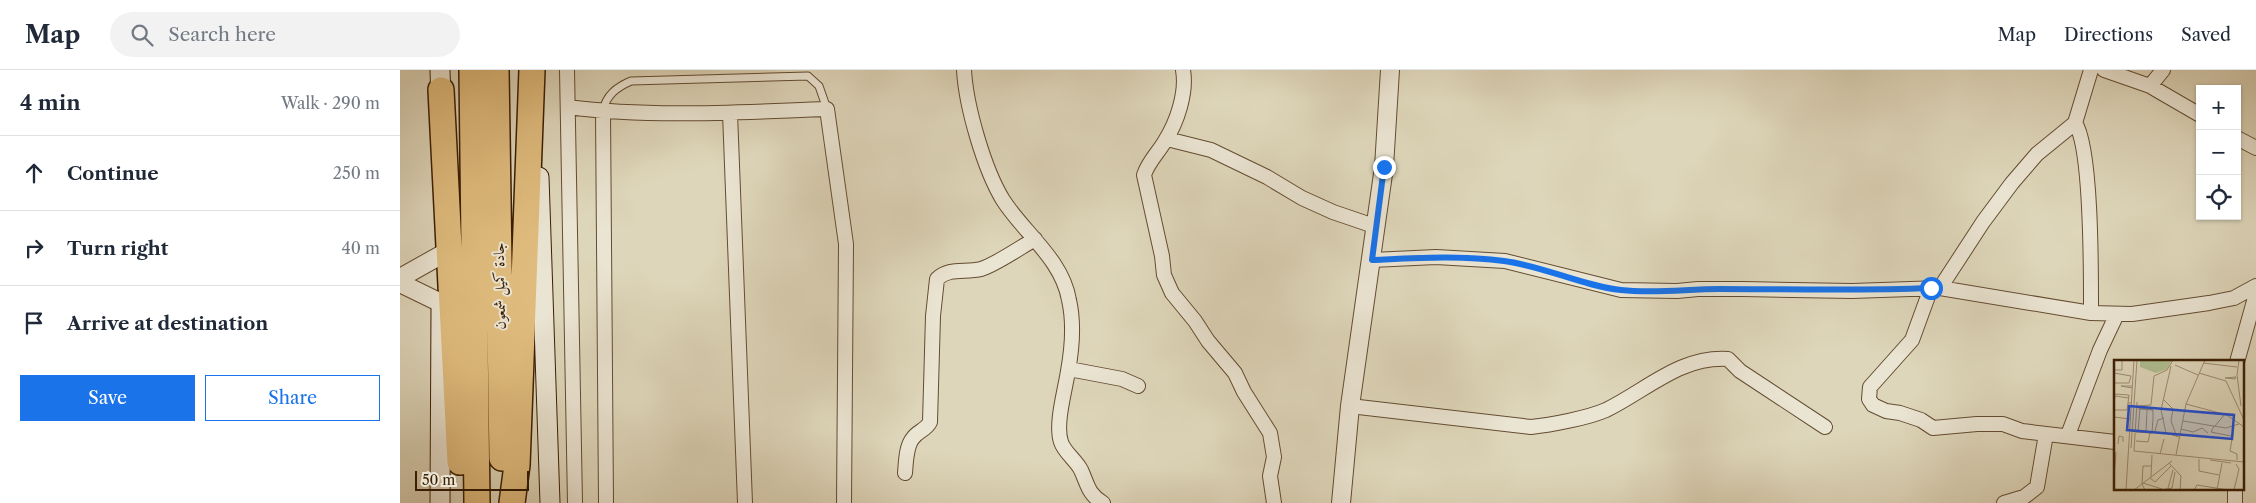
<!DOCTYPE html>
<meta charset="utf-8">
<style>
body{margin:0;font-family:"Libre Caslon Text",Amiri,serif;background:#f2f2f3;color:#1f2937}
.controls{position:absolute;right:15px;top:15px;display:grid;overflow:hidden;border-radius:0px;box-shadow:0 1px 4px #0004}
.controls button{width:45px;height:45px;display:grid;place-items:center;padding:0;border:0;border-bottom:1px solid #e0e1e3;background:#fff;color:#1f2937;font:25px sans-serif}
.scale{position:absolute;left:15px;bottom:12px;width:114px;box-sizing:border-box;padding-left:5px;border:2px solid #3b1e03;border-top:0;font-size:14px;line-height:18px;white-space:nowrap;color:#3b1e03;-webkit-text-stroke:4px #eae4d2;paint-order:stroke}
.stop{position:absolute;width:15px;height:15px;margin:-11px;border:4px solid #1a73e8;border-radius:50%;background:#fff}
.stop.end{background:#1a73e8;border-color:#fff;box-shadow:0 1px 5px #0008}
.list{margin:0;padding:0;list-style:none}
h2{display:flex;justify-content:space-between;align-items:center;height:65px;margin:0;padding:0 20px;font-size:21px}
h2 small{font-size:16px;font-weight:400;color:#747a83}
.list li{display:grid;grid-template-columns:32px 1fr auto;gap:15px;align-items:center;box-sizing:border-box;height:75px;padding:0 20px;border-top:1px solid #e0e1e3}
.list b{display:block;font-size:19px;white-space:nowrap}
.list em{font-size:16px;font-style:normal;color:#747a83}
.actions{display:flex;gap:10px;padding:15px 20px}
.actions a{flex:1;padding:11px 0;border:1px solid #1a73e8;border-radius:0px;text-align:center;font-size:18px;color:#1a73e8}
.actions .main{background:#1a73e8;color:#fff}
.icon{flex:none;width:28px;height:28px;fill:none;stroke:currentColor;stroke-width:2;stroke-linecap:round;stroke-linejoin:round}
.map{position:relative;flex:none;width:1856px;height:433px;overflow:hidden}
header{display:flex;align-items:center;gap:30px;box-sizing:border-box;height:70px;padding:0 25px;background:#fff;border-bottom:1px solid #e0e1e3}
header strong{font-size:24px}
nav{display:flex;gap:28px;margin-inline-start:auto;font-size:18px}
.search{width:350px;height:45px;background:#f2f2f3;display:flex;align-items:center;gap:12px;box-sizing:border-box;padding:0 18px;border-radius:28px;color:#747a83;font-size:19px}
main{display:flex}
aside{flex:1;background:#fff}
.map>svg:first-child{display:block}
</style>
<header>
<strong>Map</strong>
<div class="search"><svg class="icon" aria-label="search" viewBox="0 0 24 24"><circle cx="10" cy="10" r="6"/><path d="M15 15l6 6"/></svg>Search here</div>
<nav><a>Map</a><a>Directions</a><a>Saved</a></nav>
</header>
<main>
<aside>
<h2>4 min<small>Walk · 290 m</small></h2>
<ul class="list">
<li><svg class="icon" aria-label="ahead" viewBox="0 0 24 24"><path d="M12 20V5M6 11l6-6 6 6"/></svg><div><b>Continue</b></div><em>250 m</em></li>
<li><svg class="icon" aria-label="right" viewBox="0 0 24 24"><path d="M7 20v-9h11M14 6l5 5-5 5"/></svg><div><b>Turn right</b></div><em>40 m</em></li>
<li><svg class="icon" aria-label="arrive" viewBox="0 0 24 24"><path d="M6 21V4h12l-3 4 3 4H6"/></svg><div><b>Arrive at destination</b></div></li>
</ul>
<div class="actions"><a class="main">Save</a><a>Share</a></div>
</aside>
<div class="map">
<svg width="1856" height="433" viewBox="0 0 1856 433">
<rect width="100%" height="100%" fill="#ded6ba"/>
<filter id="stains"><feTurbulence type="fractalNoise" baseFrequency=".004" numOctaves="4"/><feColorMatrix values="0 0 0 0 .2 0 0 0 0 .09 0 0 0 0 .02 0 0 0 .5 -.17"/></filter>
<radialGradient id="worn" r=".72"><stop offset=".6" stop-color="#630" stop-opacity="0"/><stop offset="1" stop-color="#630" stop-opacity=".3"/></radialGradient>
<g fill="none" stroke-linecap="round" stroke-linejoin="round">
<g stroke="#644c31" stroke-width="9">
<path id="service" d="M203,41c3,-16 14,-24 28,-30l177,-5 11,10 8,23"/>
</g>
<g stroke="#644c31" stroke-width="16">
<path id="minor" d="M167,0l8,433
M564,0c2,36 20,99 39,130 21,33 59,59 66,100 5,22 3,49 -1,71 -3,20 -13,53 -7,71 3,10 15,18 20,28 7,15 7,24 22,33
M783,0c4,23 -6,52 -18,71 -7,12 -17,21 -21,34l18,81 2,19 8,18 23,28 13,20 27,32 9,19 26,41 4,24 -4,19 4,27
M1704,0l46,16 50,29
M1750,16l13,-16
M168,37c85,11 173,5 259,2l19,135 -2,259
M203,42l3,391
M330,43l15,390
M1675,53c17,24 16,155 16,190
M1837,68l19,10
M767,69l44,11 56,27 35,21 31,14 44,15
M972,190l64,-3 69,4 116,29 56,1 21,-2h45l109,2 88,-3 151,25 41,1 77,-11 25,-5 22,-12
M1531,218l-19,52 -42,47 -1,12 4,6 13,6 14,2 21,7 12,8 44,-4h26l19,7 93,11
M1540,218l43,-66 29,-39 25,-29 38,-31 16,-53
M1837,292l19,-68
M669,299l53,10 16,7
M950,336l181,21c19,-2 57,-9 75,-17 41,-20 74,-54 122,-51l12,12 85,56
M1668,365l32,-85 17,-36
M505,403c1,-11 1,-27 8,-35 5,-7 13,-8 17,-16l3,-106 4,-37c12,-12 28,-6 44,-10 14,-4 40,-22 54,-30
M1835,419v14
M1604,433l20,-6 13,-10 9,-53"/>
</g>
<g stroke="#644c31" stroke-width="20">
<path id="tertiary" d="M0,208l41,-23
M0,213l41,20
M941,433l9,-97 34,-239 6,-97"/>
</g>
<g stroke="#3b1e03" stroke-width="21">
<path id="secondary" d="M40,0l1,34
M139,107l11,326
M40,433l1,-197"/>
</g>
<g stroke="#3b1e03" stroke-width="28">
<path id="motorway" d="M72,0l5,433
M96,0l6,388
M41,20l19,372
M112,433l5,-38 15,-395"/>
</g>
<use href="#service" stroke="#eae4d2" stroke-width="7"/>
<use href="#minor" stroke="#eae4d2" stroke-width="14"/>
<use href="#tertiary" stroke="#eae4d2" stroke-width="18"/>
<use href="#secondary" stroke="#eae4d2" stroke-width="19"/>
<use href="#motorway" stroke="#dfbb7d" stroke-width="25"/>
</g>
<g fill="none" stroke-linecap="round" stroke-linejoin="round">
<path stroke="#1a73e8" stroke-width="6" d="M984,97l-12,93c44,-2 89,-5 132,1 40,5 78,25 117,29 33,4 66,-1 98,-1 71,0 141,2 212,-1"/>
</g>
<g text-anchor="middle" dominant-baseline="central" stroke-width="4" stroke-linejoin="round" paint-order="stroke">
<g font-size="15" fill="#3b1e03" stroke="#eae4d2">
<text transform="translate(99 216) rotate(-91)">جادة كميل شمعون</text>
</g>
</g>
<g transform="translate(1714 290)">
<rect width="130" height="130" fill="#ded6ba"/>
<path d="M26,0h32l-5,9 -11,4 -16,-6z" fill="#afbe91"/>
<path fill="none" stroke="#9d8c71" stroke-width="1" d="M125,0l-2,15 4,31M89,3l34,4M61,5l23,10M57,6l-10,44 5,23 13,4M0,10h8v-10M0,13l17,3 -2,7h-15M85,13l27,8 18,39M122,17l-1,2 -10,-1zM18,28l-11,-2h11M0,34l15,1 -1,8h3M49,39l10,10 -2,12 6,16M0,42l1,-6 14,2M23,42l-3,49 110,11M72,44l41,11 17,12M24,46l13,-1 3,-29 13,-6 6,-10M0,50h13l1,-7M0,57l16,2M69,61l43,7 13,-4M100,66l-3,6 20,4M101,66l10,-12M120,67l-4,24 7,3v6M67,69l12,3 9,-4 6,5M41,71l3,-11 6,-2M22,72l16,1 1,-15v-8l-15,-1M24,72l2,-24 13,2M32,73l1,-23M22,81l12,1 2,-9M4,84l1,-8 4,1v5M17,88l6,-88M46,94l4,-15M62,95l10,-51 19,-44M85,99v12l20,4M96,100l21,3M55,103l12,13 -1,14M0,117l2,-25M37,117l1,-22M36,118l5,4 16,-16M29,123l19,6M54,128l5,-18M12,130l8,-130M20,130l38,-29M31,130l-3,-6 1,-18h9M47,130l11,-2 3,-16M80,130l3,-5 31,5M103,130l5,-27M120,130l5,-21 -3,-5"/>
<path fill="#1d4ed8" fill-opacity="0.15" stroke="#1d4ed8" stroke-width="2.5" d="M15,46l105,9 -2,24 -105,-9z"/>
<rect width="130" height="130" fill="none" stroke="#3b1e03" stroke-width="2.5"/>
</g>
<rect width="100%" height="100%" filter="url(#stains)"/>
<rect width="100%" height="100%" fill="url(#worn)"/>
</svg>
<div class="controls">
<button>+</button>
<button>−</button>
<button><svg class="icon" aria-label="locate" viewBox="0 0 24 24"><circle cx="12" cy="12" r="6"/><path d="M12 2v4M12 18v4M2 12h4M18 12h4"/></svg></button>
</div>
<div class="scale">50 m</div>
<div class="stop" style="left:1531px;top:218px"></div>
<div class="stop end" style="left:984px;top:97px"></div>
</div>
</main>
